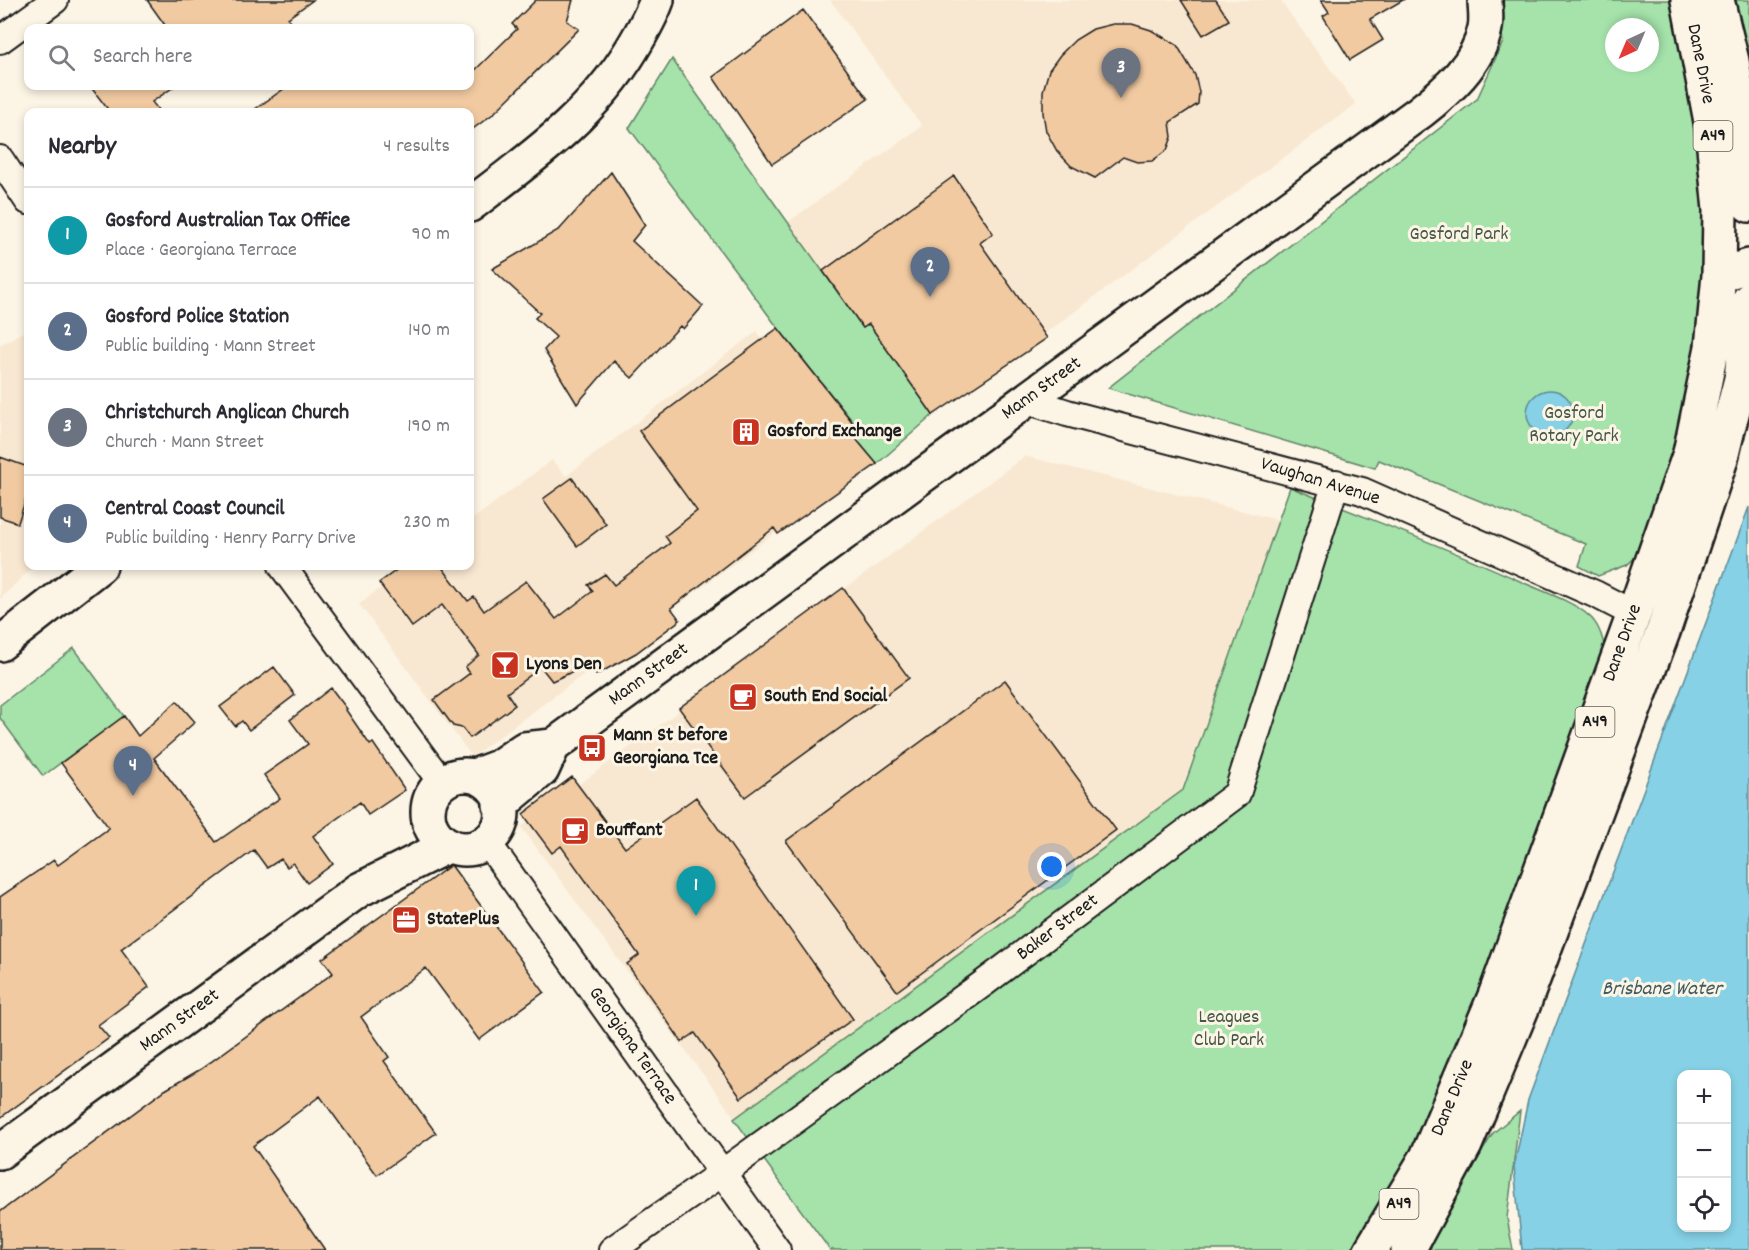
<!DOCTYPE html>
<meta charset="utf-8">
<style>
body{margin:0;font-family:Dekko,sans-serif;background:#f2f2f3;color:#2b2b33}
.controls{position:absolute;right:18px;bottom:18px;display:grid;overflow:hidden;border-radius:12px;box-shadow:0 3px 9px #0003}
.controls button{width:54px;height:54px;display:grid;place-items:center;padding:0;border:0;border-bottom:2px solid #e1e1e2;background:#fff;color:#2b2b33;font:30px sans-serif}
.compass{position:absolute;left:1605px;top:18px;width:54px;height:54px;border-radius:50%;background:#fff;box-shadow:0 3px 9px #0003;rotate:224deg}
.you{position:absolute;left:1052px;top:867px;width:21px;height:21px;margin:-15px;border:4px solid #fff;border-radius:50%;background:#1a73e8;box-shadow:0 0 0 9px #1a73e833}
.badge{display:grid;place-items:center;width:39px;height:39px;border-radius:50%;background:#b45309;color:#fff;font-size:20px;font-weight:700}
.pin{position:absolute;translate:-50% -50px;filter:drop-shadow(0 2px 3px #0008)}
.pin::after{content:'';position:absolute;top:32px;width:21px;height:18px;background:inherit;clip-path:polygon(0 0,100% 0,50% 100%)}
.list{margin:0;padding:0;list-style:none}
h2{display:flex;justify-content:space-between;align-items:center;height:78px;margin:0;padding:0 24px;font-size:26px}
h2 small{font-size:20px;font-weight:400;color:#7c7c81}
.list li{display:grid;grid-template-columns:39px 1fr auto;gap:18px;align-items:center;box-sizing:border-box;height:96px;padding:0 24px;border-top:2px solid #e1e1e2}
.list b{display:block;font-size:22px;white-space:nowrap}
.list p{margin:0;font-size:20px;white-space:nowrap;color:#7c7c81}
.list em{font-size:20px;font-style:normal;color:#7c7c81}
.icon{flex:none;width:33px;height:33px;fill:none;stroke:currentColor;stroke-width:2;stroke-linecap:round;stroke-linejoin:round}
.map{position:relative;flex:none;width:1749px;height:1250px;overflow:hidden}
.search{position:absolute;background:#fff;box-shadow:0 3px 9px #0003;left:24px;top:24px;width:450px;height:66px;display:flex;align-items:center;gap:15px;box-sizing:border-box;padding:0 21px;border-radius:12px;color:#7c7c81;font-size:22px}
.panel{position:absolute;background:#fff;box-shadow:0 3px 9px #0003;left:24px;top:108px;width:450px;height:462px;border-radius:12px}
.map>svg:first-child{display:block}
</style>
<div class="map">
<svg width="1749" height="1250" viewBox="0 0 1749 1250">
<rect width="100%" height="100%" fill="#fcf5e5"/>
<filter id="ink" filterUnits="userSpaceOnUse"><feTurbulence type="fractalNoise" baseFrequency=".0167" numOctaves="2"/><feDisplacementMap in="SourceGraphic" scale="12" xChannelSelector="R" yChannelSelector="G"/><feConvolveMatrix kernelMatrix="1 2 1 2 8 2 1 2 1" color-interpolation-filters="sRGB"/></filter>
<g filter="url(#ink)">
<path fill="#f9e8d1" d="M830,0h450l76,104 -424,313 -144,-195 134,-96z
M28,329v237h6l-34,33v-254z
M757,331l102,140 -387,286 -113,-153 51,-38h60v-45l82,-61 14,16z
M1025,456l253,64 -97,271 -446,327 -214,-291z"/>
<path fill="#a5e3ab" stroke="#608064" stroke-width="1.5" fill-rule="evenodd" d="M1497,0h176l22,107 12,126 -14,156 -47,158 -19,18 -29,11 -19,-10 7,-22 -207,-84 -4,8 -267,-80 369,-289 26,-57zM1614,27h36v36h-36z
M1734,0h15v63z
M672,59l191,269 6,-4 64,91 -56,49 -26,-31 6,-6 -79,-99 -149,-200z
M1290,487c78,32 157,60 232,95 20,9 50,19 66,33 11,9 15,22 17,36l-142,397 -50,100 -63,102h-520l-96,-131 449,-329z
M74,648l50,68 -81,60 -43,-58v-13z
M1520,1111l-13,107 6,32h-83l6,-20 57,-97z"/>
<path fill="#86d1e6" stroke="#5c8995" stroke-width="1.5" fill-rule="evenodd" d="M1527 413a23 23 0 1 1 46 0a23 23 0 1 1-46 0Z
M1749,507v743h-227l-8,-83 14,-67zM1682,1074h44v154h-44z"/>
<path fill="#f1caa1" stroke="#1c1c1c" stroke-width="1.5" d="M147,0h166l-25,18 7,10h-128z
M536,0h37l-6,21 12,8 -86,85 -23,17v-19h-219l37,-26h182v-11l47,-46 -5,-5z
M1181,0h35l13,20 -26,15z
M1321,0h82l-33,19 13,21 -33,20 -27,-44 6,-4z
M803,10l65,89 -96,65 -59,-87z
M1113,24h19l19,6 26,15 18,30 4,17 -1,12 -28,18 2,15 -5,13 -15,11 -15,1 -14,-5 -28,21 -24,-12 -14,-15 -11,-20 -3,-18v-22l6,-21 11,-15 15,-15 18,-11z
M90,86h85l-23,16 8,10h-50z
M611,172l34,53 -13,16 71,65 -20,23 -3,-3 -48,52 -18,-17 -37,43 -33,-54 12,-13 -21,-19 5,-5 -48,-44 68,-40z
M954,176l39,57 -13,10 67,95 -114,77 -64,-91 -6,4 -40,-57z
M778,328l79,100 -6,5 26,31 -99,70 -4,-6 -103,80 9,12 -44,33 -40,22 -7,-11 -37,17 -11,-14 -34,26 8,12 -45,33 -8,-10 -9,-2 -19,-26 36,-27 -5,-6 14,-12 -37,-50 -30,22 -33,-44 23,-17h39l27,35 6,-4 10,14 42,-30 30,38 37,-28 -5,-6 17,-11 9,11 56,-42 -5,-7 32,-25 -58,-80z
M0,457l28,10v25l-10,31 -18,-6z
M572,478l34,46 -29,22 -34,-47z
M843,588l66,90 -164,119 -66,-89z
M274,667l21,28 -46,35 -7,-9 -7,5 -15,-19z
M1005,680l111,150 -219,161 -111,-150z
M331,688l16,21 -1,1 24,35 3,-2 32,47 -37,25 -8,-13 -47,34 20,28 -26,19 -14,-20 -6,4 -6,-8 -14,9 -13,-18 -133,99 28,38 -51,38 11,13 -109,80v-221l54,-37 4,5 51,-37 -48,-65 63,-47 14,20 39,-35 18,21 -41,36 62,84 64,-44 -16,-23 44,-31 -18,-24z
M572,777l53,71 71,-51 157,222 -112,79 -46,-65 -13,9 -55,-78 12,-9 -78,-109 -9,7 -29,-39z
M451,865l93,127 -65,48 -53,-72 -65,49 28,40 -5,4 52,72 -59,42 -57,-79 -67,50 72,104h-325v-38l165,-122 36,-21 132,-96 -11,-14z"/>
<g fill="none" stroke-linecap="round" stroke-linejoin="round">
<g stroke="#1c1c1c" stroke-width="30">
<path id="minor" d="M0,40l55,-40
M0,159l28,42
M1026,400l41,13 295,78 235,104 37,19
M282,566l160,217
M487,842l290,408
M612,1250l110,-77 262,-190 253,-189 99,-311"/>
</g>
<g stroke="#1c1c1c" stroke-width="38">
<path id="tertiary" d="M428 812a37 37 0 1 1 74 0a37 37 0 1 1-74 0Z
M474,776l24,-9 26,-18 29,-3 867,-634c27,-21 59,-49 65,-84 2,-9 0,-19 0,-28
M500,805l42,-35 11,-24
M0,1152l359,-262 90,-45"/>
</g>
<g stroke="#1c1c1c" stroke-width="38">
<path id="secondary" d="M470,205c61,-47 121,-88 162,-156 9,-15 19,-32 25,-49
M0,644l100,-78"/>
</g>
<g stroke="#1c1c1c" stroke-width="38">
<path id="trunk" d="M1717,0l15,61 12,74 5,70
M1719,275l30,-9
M1371,1250l56,-93 68,-161 139,-382 56,-161 22,-106 7,-72 1,-65 -8,-83 -24,-127
M1408,1250l57,-105 58,-139 141,-377 56,-167 8,-33 13,-50 8,-79"/>
</g>
<use href="#minor" stroke="#fcf5e5" stroke-width="26"/>
<use href="#tertiary" stroke="#fcf5e5" stroke-width="33"/>
<use href="#secondary" stroke="#fcf5e5" stroke-width="33"/>
<use href="#trunk" stroke="#fcf5e5" stroke-width="33"/>
</g>
</g>
<defs>
<g id="building-square" transform="scale(1.5)"><rect x="-9" y="-9" width="18" height="18" rx="4" fill="#c8321e" stroke="#fcf5e5"/><path d="M-4-6H4V6H1V3H-1V6H-4ZM-2.5-4.3h1.7v1.8h-1.7ZM.8-4.3h1.7v1.8H.8ZM-2.5-1h1.7V.8h-1.7ZM.8-1h1.7V.8H.8Z" fill="#fff"/></g>
<g id="bar-square" transform="scale(1.5)"><rect x="-9" y="-9" width="18" height="18" rx="4" fill="#c8321e" stroke="#fcf5e5"/><path d="M-6-5H6L.8 .8V4.5H3.5V6h-7V4.5H-.8V.8Z" fill="#fff"/></g>
<g id="cafe-square" transform="scale(1.5)"><rect x="-9" y="-9" width="18" height="18" rx="4" fill="#c8321e" stroke="#fcf5e5"/><path d="M-5.5-4.5H6V0H3Q3 3.5 0 3.5H-2.5Q-5.5 3.5-5.5 0ZM3-3.2v2h1.7v-2ZM-6 4.5H4V6H-6Z" fill="#fff"/></g>
<g id="bus-square" transform="scale(1.5)"><rect x="-9" y="-9" width="18" height="18" rx="4" fill="#c8321e" stroke="#fcf5e5"/><path d="M-5-6H5V4H4V6H2V4H-2V6H-4V4H-5ZM-3.5-4V0h7V-4ZM-3.5 1.2v1.5H-2V1.2ZM2 1.2v1.5H3.5V1.2Z" fill="#fff"/></g>
<g id="office-square" transform="scale(1.5)"><rect x="-9" y="-9" width="18" height="18" rx="4" fill="#c8321e" stroke="#fcf5e5"/><path d="M-6-3h4V-5.5h4V-3h4V5H-6ZM-1-4.5V-3h2v-1.5ZM-6 0V1H6V0Z" fill="#fff"/></g>
</defs>
<g fill-rule="evenodd">
<use href="#building-square" x="746" y="432"/>
<use href="#bar-square" x="505" y="665"/>
<use href="#cafe-square" x="743" y="697"/>
<use href="#bus-square" x="592" y="748"/>
<use href="#cafe-square" x="575" y="831"/>
<use href="#office-square" x="406" y="920"/>
</g>
<g text-anchor="middle" dominant-baseline="central" stroke-width="6" stroke-linejoin="round" paint-order="stroke">
<g fill="#fcf5e5" stroke="#5f5d58" stroke-width="1.5">
<rect x="1693.5" y="121" width="39" height="30" rx="4.5"/>
<rect x="1575.5" y="707" width="39" height="30" rx="4.5"/>
<rect x="1379.5" y="1189" width="39" height="30" rx="4.5"/>
</g>
<g font-size="18" font-weight="bold" fill="#1c1c1c">
<text x="1713" y="136">A49</text>
<text x="1595" y="722">A49</text>
<text x="1399" y="1204">A49</text>
</g>
<g font-size="20" fill="#1c1c1c" stroke="#fcf5e5">
<text transform="translate(1700 64) rotate(79)">Dane Drive</text>
<text transform="translate(1042 389) rotate(-36)">Mann Street</text>
<text transform="translate(1320 482) rotate(17)">Vaughan Avenue</text>
<text transform="translate(1623 643) rotate(-70)">Dane Drive</text>
<text transform="translate(649 675) rotate(-36)">Mann Street</text>
<text transform="translate(1058 928) rotate(-37)">Baker Street</text>
<text transform="translate(180 1021) rotate(-36)">Mann Street</text>
<text transform="translate(632 1046) rotate(55)">Georgiana Terrace</text>
<text transform="translate(1453 1098) rotate(-67)">Dane Drive</text>
</g>
<g font-size="20" fill="#455847" stroke="#fcf5e5">
<text x="1459" y="235">Gosford Park</text>
<text x="1574" y="414">Gosford<tspan x="1574" dy="23">Rotary Park</tspan></text>
<text x="1229" y="1018">Leagues<tspan x="1229" dy="23">Club Park</tspan></text>
</g>
<g font-size="20" font-weight="bold" fill="#1c1c1c" stroke="#fcf5e5" text-anchor="start">
<text x="767" y="432">Gosford Exchange</text>
<text x="526" y="665">Lyons Den</text>
<text x="764" y="697">South End Social</text>
<text x="613" y="736">Mann St before<tspan x="613" dy="23">Georgiana Tce</tspan></text>
<text x="596" y="831">Bouffant</text>
<text x="427" y="920">StatePlus</text>
</g>
<g font-size="21" font-style="italic" fill="#415b63" stroke="#fcf5e5">
<text x="1662" y="990">Brisbane Water</text>
</g>
</g>
</svg>
<div class="controls">
<button>+</button>
<button>−</button>
<button><svg class="icon" aria-label="locate" viewBox="0 0 24 24"><circle cx="12" cy="12" r="6"/><path d="M12 2v4M12 18v4M2 12h4M18 12h4"/></svg></button>
</div>
<svg class="compass" viewBox="-18 -18 36 36"><path d="M0-13l5 13h-10z" fill="#e53935"/><path d="M0 13l5-13h-10z" fill="#7c7c81"/></svg>
<div class="you"></div>
<div class="pin badge" style="left:696px;top:916px;background:#0f9aa8">1</div>
<div class="pin badge" style="left:930px;top:297px;background:#5c6f8a">2</div>
<div class="pin badge" style="left:1121px;top:98px;background:#6b7280">3</div>
<div class="pin badge" style="left:133px;top:796px;background:#5c6f8a">4</div>
<div class="search"><svg class="icon" aria-label="search" viewBox="0 0 24 24"><circle cx="10" cy="10" r="6"/><path d="M15 15l6 6"/></svg>Search here</div>
<section class="panel">
<h2>Nearby<small>4 results</small></h2>
<ul class="list">
<li><span class="badge" style="background:#0f9aa8">1</span><div><b>Gosford Australian Tax Office</b><p>Place · Georgiana Terrace</p></div><em>90 m</em></li>
<li><span class="badge" style="background:#5c6f8a">2</span><div><b>Gosford Police Station</b><p>Public building · Mann Street</p></div><em>140 m</em></li>
<li><span class="badge" style="background:#6b7280">3</span><div><b>Christchurch Anglican Church</b><p>Church · Mann Street</p></div><em>190 m</em></li>
<li><span class="badge" style="background:#5c6f8a">4</span><div><b>Central Coast Council</b><p>Public building · Henry Parry Drive</p></div><em>230 m</em></li>
</ul>
</section>
</div>
